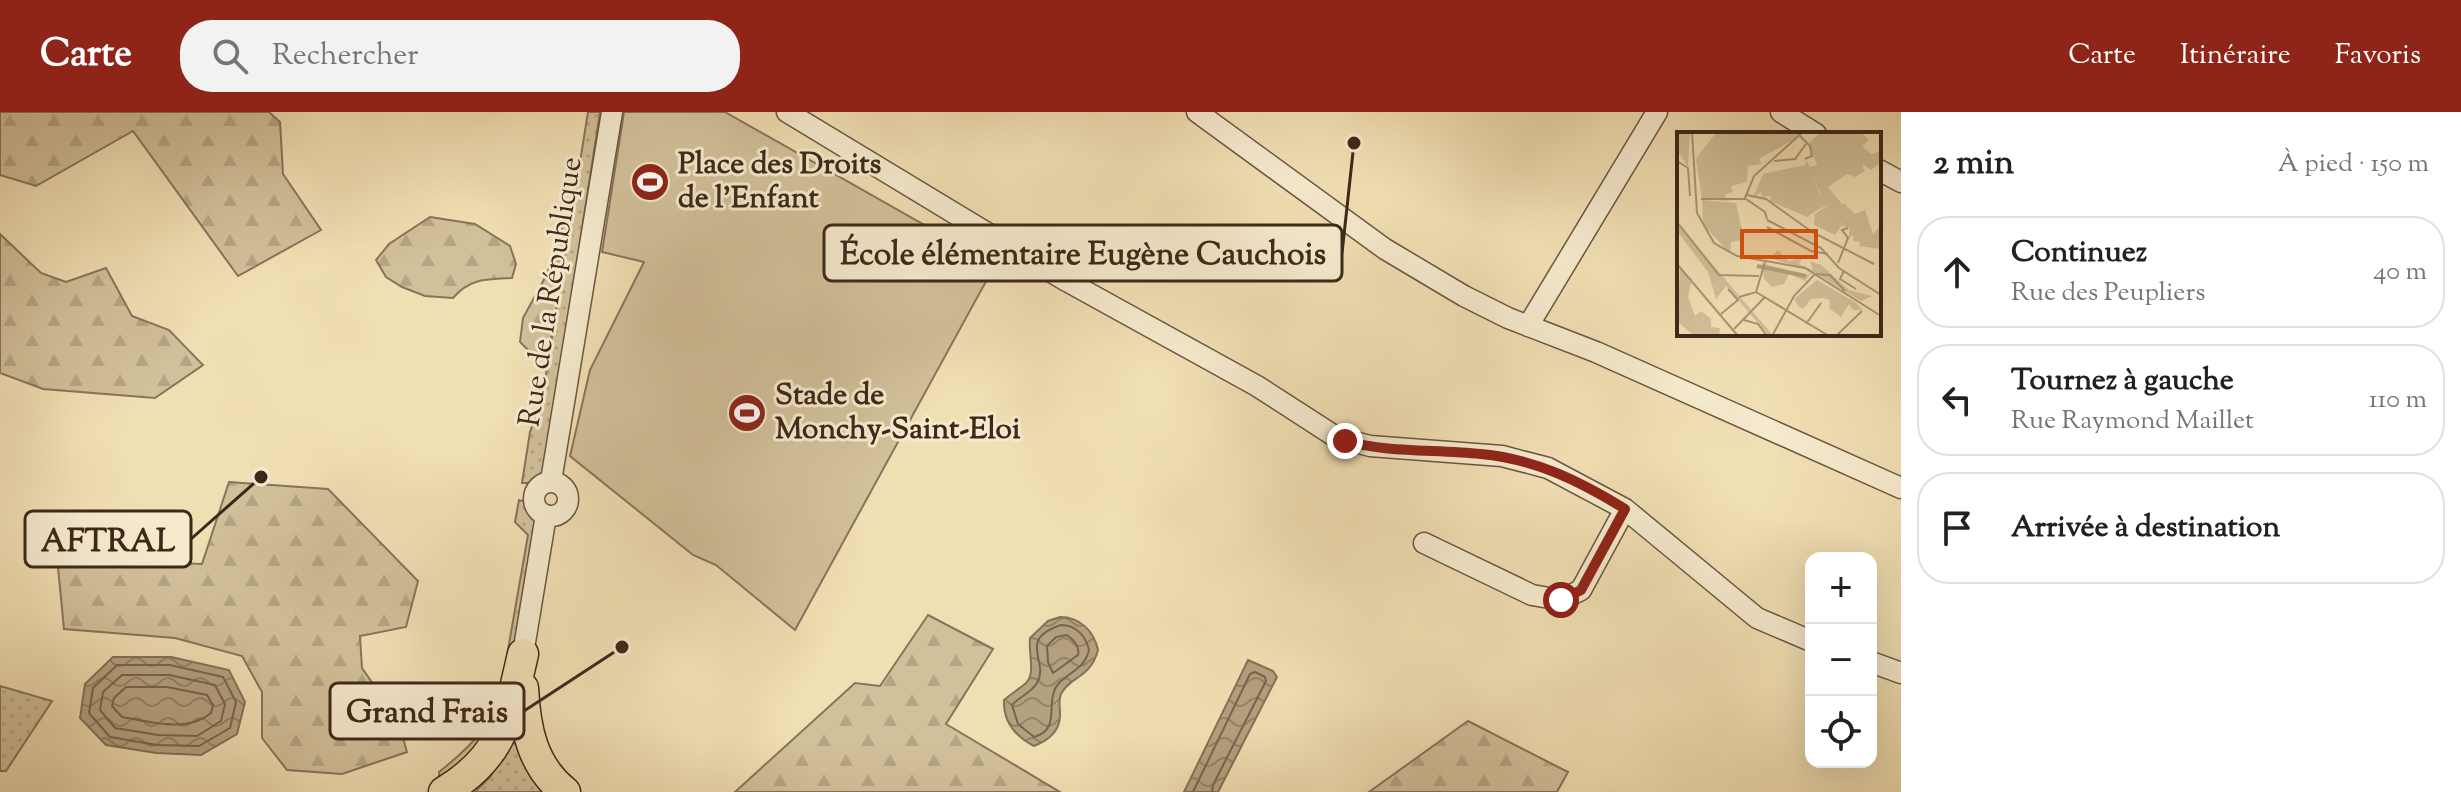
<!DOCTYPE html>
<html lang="fr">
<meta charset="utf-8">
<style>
body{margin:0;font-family:"Sorts Mill Goudy",serif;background:#f2f2f2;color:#202124}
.controls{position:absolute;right:24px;bottom:24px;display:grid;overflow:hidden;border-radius:16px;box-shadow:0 8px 32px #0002}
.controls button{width:72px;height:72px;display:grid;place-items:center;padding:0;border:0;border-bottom:2px solid #e0e0e0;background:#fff;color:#202124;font:40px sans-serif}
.stop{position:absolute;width:24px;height:24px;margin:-18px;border:6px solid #8f2418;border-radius:50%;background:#fff}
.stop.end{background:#8f2418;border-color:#fff;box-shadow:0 2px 8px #0008}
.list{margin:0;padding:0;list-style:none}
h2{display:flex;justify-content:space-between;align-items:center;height:104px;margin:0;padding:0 32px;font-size:34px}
h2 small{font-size:26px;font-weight:400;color:#757577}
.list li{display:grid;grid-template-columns:52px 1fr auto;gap:24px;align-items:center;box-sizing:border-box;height:112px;margin:0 16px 16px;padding:0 16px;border:2px solid #e0e0e0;border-radius:32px}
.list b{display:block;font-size:30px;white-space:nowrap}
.list p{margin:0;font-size:26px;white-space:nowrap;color:#757577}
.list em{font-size:26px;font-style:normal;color:#757577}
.icon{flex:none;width:44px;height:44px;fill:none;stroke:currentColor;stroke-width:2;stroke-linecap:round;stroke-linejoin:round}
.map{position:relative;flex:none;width:1901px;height:680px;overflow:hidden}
header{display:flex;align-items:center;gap:48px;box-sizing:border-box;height:112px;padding:0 40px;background:#8f2418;color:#fff}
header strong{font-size:38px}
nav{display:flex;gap:44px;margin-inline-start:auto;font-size:28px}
.search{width:560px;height:72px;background:#f2f2f2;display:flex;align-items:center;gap:20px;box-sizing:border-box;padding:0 28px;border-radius:32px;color:#757577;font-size:30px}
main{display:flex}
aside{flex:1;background:#fff}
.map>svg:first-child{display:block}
</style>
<header>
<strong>Carte</strong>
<div class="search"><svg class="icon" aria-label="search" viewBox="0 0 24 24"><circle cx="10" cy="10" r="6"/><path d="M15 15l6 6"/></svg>Rechercher</div>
<nav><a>Carte</a><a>Itinéraire</a><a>Favoris</a></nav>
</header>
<main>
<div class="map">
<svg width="1901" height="680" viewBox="0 0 1901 680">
<defs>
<pattern id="grass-dots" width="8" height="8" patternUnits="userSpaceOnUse" patternTransform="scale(2)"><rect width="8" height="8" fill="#d2c09a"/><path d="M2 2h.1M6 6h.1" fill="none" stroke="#b5a584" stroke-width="1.8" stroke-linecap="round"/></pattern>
<pattern id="forest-firs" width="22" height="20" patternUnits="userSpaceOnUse" patternTransform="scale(2)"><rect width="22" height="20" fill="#d2c09a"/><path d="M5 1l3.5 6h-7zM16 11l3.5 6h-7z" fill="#b5a584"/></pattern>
<pattern id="water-waves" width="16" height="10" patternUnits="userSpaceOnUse" patternTransform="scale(2)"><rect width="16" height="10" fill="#b4a17f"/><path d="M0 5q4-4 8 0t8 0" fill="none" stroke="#948367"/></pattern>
</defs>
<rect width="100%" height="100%" fill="#f1dfb4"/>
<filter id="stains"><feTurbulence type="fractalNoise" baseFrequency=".0025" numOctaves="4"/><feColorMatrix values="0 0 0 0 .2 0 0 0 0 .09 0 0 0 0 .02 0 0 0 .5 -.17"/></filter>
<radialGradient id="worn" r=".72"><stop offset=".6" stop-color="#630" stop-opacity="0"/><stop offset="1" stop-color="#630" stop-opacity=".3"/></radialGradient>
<path fill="url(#grass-dots)" stroke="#88745a" stroke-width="2" d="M588,0h12l-56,364 -10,7h-12l8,-51 12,-33z
M519,388l10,3 7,10 -33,199 -19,34 -45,37v-11c24,-19 44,-38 59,-65l30,-172 -13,-13z
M0,574l52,15 -46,70h-6z
M512,630l11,8 28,42h-76l15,-15z"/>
<path fill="url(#forest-firs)" stroke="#88745a" stroke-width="2" d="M0,0h269l11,10 3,52 38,56 -83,46 -105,-145 -97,55 -36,-11z
M430,105l45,7 35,22 6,18 -4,14c-25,1 -42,0 -59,20l-28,-2 -23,-9 -16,-10 -10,-17 13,-16z
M571,106l-22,134h-19l-10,-10 3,-24 24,-44 16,-50z
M0,122l41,39 25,9 40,-14 26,48 37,14 34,35 -48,33 -112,-9 -43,-16z
M229,370l99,7 90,92 -12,46 -46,9 2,32 36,52 9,32 -65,22 -55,-4 -25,-32v-46l-20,-36 -67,-18 -111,-9 -7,-72 145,7z
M928,503l65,34 -47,75 114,68h-325l120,-109 25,3z
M1468,609l100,51 -11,20h-188z"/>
<path fill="#d2c09a" stroke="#88745a" stroke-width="2" d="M624,0h101l270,153 -200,365 -79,-65 -23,-10 -123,-99 20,-86 54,-108 -42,-10z"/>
<path fill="url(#water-waves)" stroke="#847156" stroke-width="2" d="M1060,505c20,0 34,14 38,33 -8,29 -27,25 -37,44 -3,7 -1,12 -1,19 1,18 -11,27 -26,33 -19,-10 -31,-24 -30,-46 7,-6 15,-11 22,-17 10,-9 2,-31 4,-45l18,-17z
M113,545h58l58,13 16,32 -8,32 -36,21 -45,-2 -50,-8 -26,-27 5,-34z
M1248,548l25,11 4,6 -59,115h-34z"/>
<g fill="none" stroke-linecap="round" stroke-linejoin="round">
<path stroke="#78644c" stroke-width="2" d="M1061,513c16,0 25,12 28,25 -4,18 -18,21 -30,33 -16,18 4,46 -25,54l-16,-13 -6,-19c7,-8 19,-12 25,-22 13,-22 -21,-43 24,-58z
M1067,523c7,5 13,11 11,20l-25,18 -5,-11 -1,-16 9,-9z
M117,553h53l53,12 13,25 -6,26 -31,18 -42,-1 -47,-8 -21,-24 4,-25z
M122,563h47l46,10 10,19 -4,17 -24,15 -39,-1 -43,-7 -15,-18 3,-18z
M126,575h41l40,8 6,10 -2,8c-24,20 -60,9 -89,4l-10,-11 2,-8z
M1193,680l57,-118 5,-2 10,5 1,4 -53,104 -1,7"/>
<g stroke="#6a5640" stroke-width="23">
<path id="minor" d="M787,0l276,167 194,107 79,51 34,9 132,10 46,12 77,41 132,109 54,23
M1197,0l188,137 79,47 44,22 88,34 305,136
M1781,0l35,22
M1879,58l22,12
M1528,214l129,-214
M551,369l61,-369
M534 387a17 17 0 1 1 34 0a17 17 0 1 1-34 0Z
M1424,431l108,52 29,5 20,-10 44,-81
M523,542l23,-139
M1871,550l30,11"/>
</g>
<g stroke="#3d2819" stroke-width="33">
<path id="highway" d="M523,576c2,40 9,78 42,104
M444,680c60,-36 64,-74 79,-138"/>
</g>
<use href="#minor" stroke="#f6eace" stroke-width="20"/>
<use href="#highway" stroke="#f1dfb4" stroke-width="30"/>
</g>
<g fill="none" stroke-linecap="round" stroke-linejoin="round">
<path stroke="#8f2418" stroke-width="10" d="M1345,329c44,12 91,8 136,13 54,5 99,27 144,55l-44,81 -20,10"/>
</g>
<defs>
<g id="stadium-disc" transform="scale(2)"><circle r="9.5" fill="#8f2418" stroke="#f6eace"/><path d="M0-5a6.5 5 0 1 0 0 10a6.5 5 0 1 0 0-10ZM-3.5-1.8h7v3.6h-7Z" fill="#fff"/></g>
</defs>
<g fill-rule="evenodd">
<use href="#stadium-disc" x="650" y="70"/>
<use href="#stadium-disc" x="747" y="301"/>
</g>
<g text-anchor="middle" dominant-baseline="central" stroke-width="6" stroke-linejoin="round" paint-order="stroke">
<g font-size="30" font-weight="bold" fill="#3d2819" stroke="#f6eace" text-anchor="start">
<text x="678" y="53">Place des Droits<tspan x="678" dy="34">de l'Enfant</tspan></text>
<text x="775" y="284">Stade de<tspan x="775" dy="34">Monchy-Saint-Eloi</tspan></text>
</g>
<g font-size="30" fill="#3d2819" stroke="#f6eace">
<text transform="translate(552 180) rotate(-81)">Rue de la République</text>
</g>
</g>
<g transform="translate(1677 20)">
<rect width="204" height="204" fill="#f1dfb4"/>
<path d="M142,45l6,11 3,-1 14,17 3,-1 11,13 -9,2 4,-6 -5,-8 -9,7 -3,-9 -23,11 22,-16 -12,-2 -7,-17zM0,91l94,110 -2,3 -43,-50 -10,13 -8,-27 -31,-41z" fill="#d2c09a"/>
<path d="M0,0h13l-2,35 -11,-17zM40,0h78l3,5 -39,22 3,5 -14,2 -1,16 -16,4 2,6 -9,3 5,6 -27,-2 -6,-41zM144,0h40l8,8 -7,6 9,8 10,-3 -2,13 -8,6 -8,-6 1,8 -9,5 -8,-3 -22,15 -6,-12 -5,1 6,17 14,2 -27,20 -37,-16 1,-5 -9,1 -1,-5 -9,7 11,-25 42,-9 1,-5 4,7 7,-2 -8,-22zM159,68l1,10 8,-6 6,8 -5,6 19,-8 8,24 8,-8v23l-22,-3 1,-4 -7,-1v-7l-5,6 2,-12 -9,-2 -6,9 -21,-10 1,-11zM101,118l11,11 14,-4 -4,7 14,6 -3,-9 11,4 28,25 23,6 -11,5 -45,-28 -46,-15zM85,131l44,12 5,-2 -6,8 -16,-7 -5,10 -12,3 -8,-8zM3,136l12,11 -4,18 7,19 6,-5 10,8v8l9,1 -1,8h-25l-17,-15zM140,148l39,23 7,7h-10l-4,-6 -8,13 -12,-9 1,-8 -8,-2 -11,1 -8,10 -4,-2 -5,-8z" fill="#d2c09a"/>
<path d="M25,68l34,3 6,28 -1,9 -10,2 -1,11 -27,-28z" fill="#d2c09a"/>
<path fill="none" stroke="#b4a17f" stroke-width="4" d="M80,134l49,10"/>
<path fill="none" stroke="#a99676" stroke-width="2" d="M15,0l5,81 17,30 23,13 68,12 76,48M119,0l14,14 2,10 -7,3M0,29l11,7 2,28M97,29l21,-2 11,-15M70,63l19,4 46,33 62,32M68,66l9,-22 49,-44M24,67h45M69,67l19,13 2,7M90,88l54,28 18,20 42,27M0,90l42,53 40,1M90,95l44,24 17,3M161,131l10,-25 -6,-8 6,-2M0,132l61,72M167,139l-4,8 16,10M79,160l9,-30M62,165l17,-5 73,44M44,182l17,-14 -10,-11M67,188l14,4 9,12M129,192l15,-21M57,197l31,-32M95,204l22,-40 21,-22 15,1 15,16M159,204l26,-25"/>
<path fill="#d7540d" fill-opacity="0.15" stroke="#d7540d" stroke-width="4" d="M65,99h74v26h-74z"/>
<rect width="204" height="204" fill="none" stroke="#3d2819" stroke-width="4"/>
</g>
<path fill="none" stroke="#3d2819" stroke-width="3" d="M1354 31L1342 141M261 365L191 427M622 535L524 599"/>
<g fill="#3d2819" stroke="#f6eace" stroke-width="3">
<circle cx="1354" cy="31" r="8"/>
<circle cx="261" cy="365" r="8"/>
<circle cx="622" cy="535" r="8"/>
</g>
<g fill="#f6eace" stroke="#3d2819" stroke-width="3">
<rect x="824" y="113" width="518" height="56" rx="8"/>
<rect x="25" y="399" width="166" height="56" rx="8"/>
<rect x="330" y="571" width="194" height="56" rx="8"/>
</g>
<g font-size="32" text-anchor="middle" font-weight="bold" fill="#3d2819">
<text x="1083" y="152">École élémentaire Eugène Cauchois</text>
<text x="108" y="439">AFTRAL</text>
<text x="427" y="610">Grand Frais</text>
</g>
<rect width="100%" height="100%" filter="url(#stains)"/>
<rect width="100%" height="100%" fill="url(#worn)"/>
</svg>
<div class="controls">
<button>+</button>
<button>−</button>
<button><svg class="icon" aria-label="locate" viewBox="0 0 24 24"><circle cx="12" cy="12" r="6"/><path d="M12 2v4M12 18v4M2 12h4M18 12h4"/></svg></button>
</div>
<div class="stop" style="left:1561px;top:488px"></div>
<div class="stop end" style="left:1345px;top:329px"></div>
</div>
<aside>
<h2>2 min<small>À pied · 150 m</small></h2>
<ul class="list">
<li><svg class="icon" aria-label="ahead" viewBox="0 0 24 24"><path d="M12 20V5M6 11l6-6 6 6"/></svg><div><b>Continuez</b><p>Rue des Peupliers</p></div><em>40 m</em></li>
<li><svg class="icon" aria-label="left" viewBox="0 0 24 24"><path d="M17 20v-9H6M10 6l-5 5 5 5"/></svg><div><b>Tournez à gauche</b><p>Rue Raymond Maillet</p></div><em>110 m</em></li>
<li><svg class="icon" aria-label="arrive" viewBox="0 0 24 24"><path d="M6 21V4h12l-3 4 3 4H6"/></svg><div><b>Arrivée à destination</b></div></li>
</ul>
</aside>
</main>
